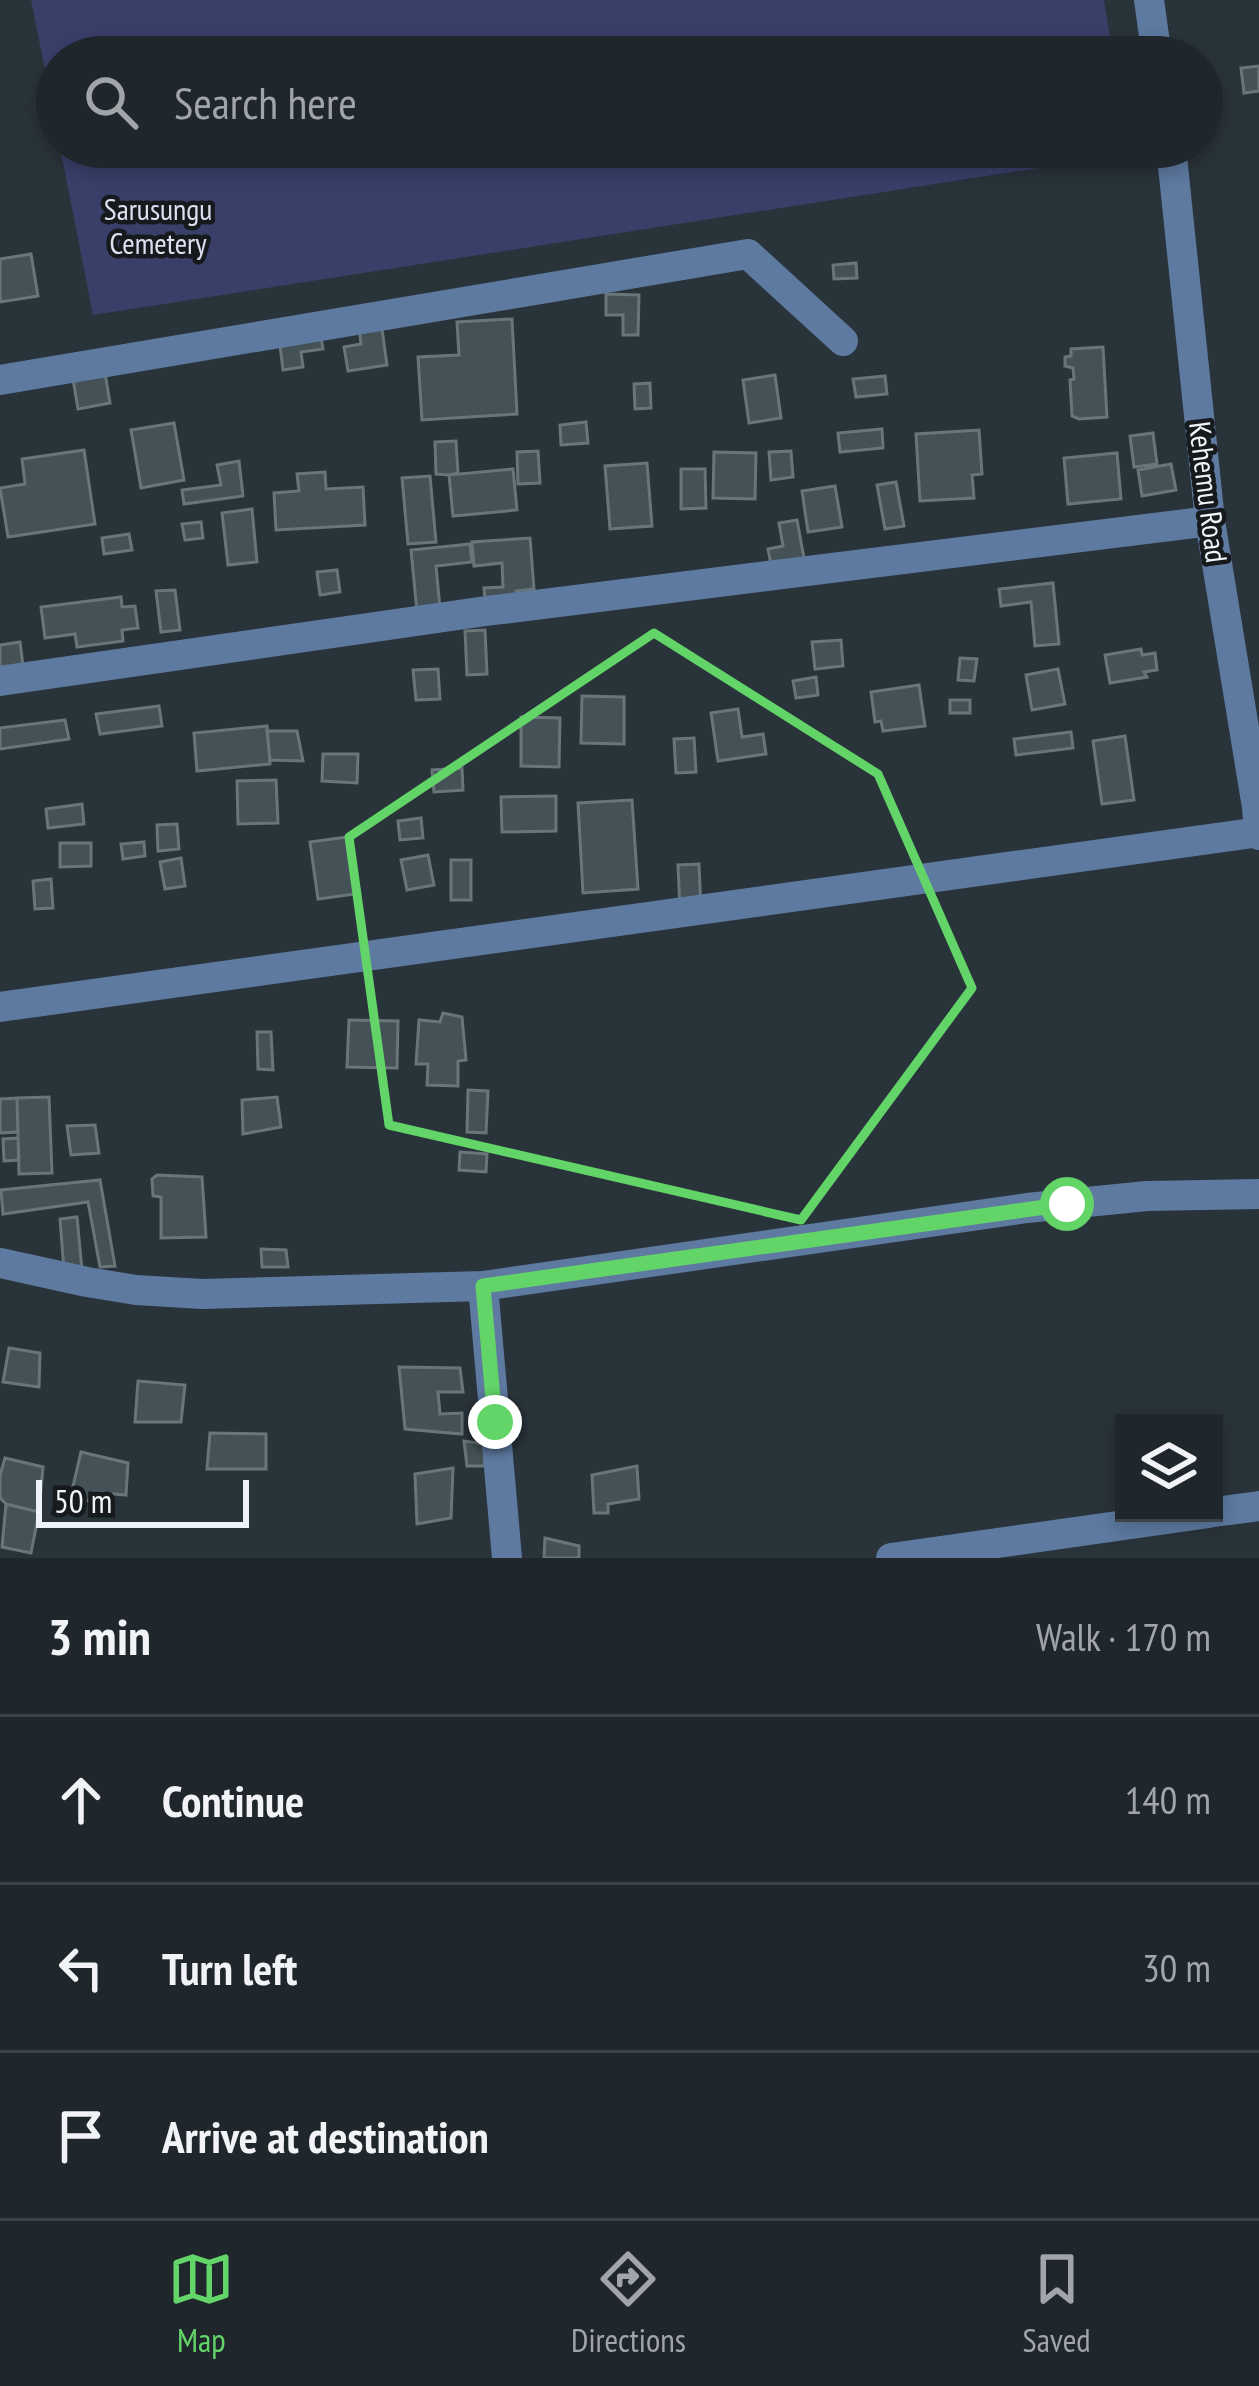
<!DOCTYPE html>
<meta charset="utf-8">
<style>
body{margin:0;font-family:"PT Sans Narrow",sans-serif;background:#2c3238;color:#f1f3f6}
.controls{position:absolute;right:36px;bottom:36px;display:grid;overflow:hidden;border-radius:0px;box-shadow:0 6px 18px #0003}
.controls button{width:108px;height:108px;display:grid;place-items:center;padding:0;border:0;border-bottom:3px solid #3c4348;background:#1f262c;color:#f1f3f6;font:60px sans-serif}
.scale{position:absolute;left:36px;bottom:30px;width:213px;box-sizing:border-box;padding-left:12px;border:6px solid #eef4f9;border-top:0;font-size:33px;line-height:42px;white-space:nowrap;color:#eef4f9;-webkit-text-stroke:9px #161a1d;paint-order:stroke}
.stop{position:absolute;width:36px;height:36px;margin:-27px;border:9px solid #63d468;border-radius:50%;background:#fff}
.stop.end{background:#63d468;border-color:#fff;box-shadow:0 3px 12px #0008}
.list{margin:0;padding:0;list-style:none}
h2{display:flex;justify-content:space-between;align-items:center;height:156px;margin:0;padding:0 48px;font-size:51px}
h2 small{font-size:39px;font-weight:400;color:#a1a5a9}
.list li{display:grid;grid-template-columns:78px 1fr auto;gap:36px;align-items:center;box-sizing:border-box;height:168px;padding:0 48px;border-top:3px solid #3c4348}
.list b{display:block;font-size:45px;white-space:nowrap}
.list em{font-size:39px;font-style:normal;color:#a1a5a9}
.icon{flex:none;width:66px;height:66px;fill:none;stroke:currentColor;stroke-width:2;stroke-linecap:round;stroke-linejoin:round}
.map{position:relative;flex:none;width:1259px;height:1558px;overflow:hidden}
.search{position:absolute;background:#1f262c;box-shadow:0 6px 18px #0003;left:36px;right:36px;top:36px;height:132px;display:flex;align-items:center;gap:30px;box-sizing:border-box;padding:0 42px;border-radius:66px;color:#a1a5a9;font-size:45px}
.sheet{height:660px;background:#1f262c}
nav{display:flex;justify-content:space-around;align-items:center;box-sizing:border-box;height:168px;border-top:3px solid #3c4348;background:#1f262c;font-size:33px;color:#a1a5a9}
nav a{display:grid;justify-items:center;gap:6px}
nav .on{color:#63d468}
.map>svg:first-child{display:block}
</style>
<div class="map">
<svg width="1259" height="1558" viewBox="0 0 1259 1558">
<rect width="100%" height="100%" fill="#29333a"/>
<path fill="#393f69" d="M31,0h1073l9,57h-1056v73z
M60,147h1067l1,7 -1035,161z"/>
<path fill="#445156" stroke="#68767a" stroke-width="3" d="M1259,66v25l-15,2 -3,-25z
M31,254l7,42 -38,6v-43z
M856,263l1,15 -23,1 -1,-14z
M606,294l33,1 -1,40h-15v-20h-17z
M512,319l5,95 -95,6 -4,-63 41,-2 -2,-33z
M381,322l6,43 -39,6 -4,-24 17,-3 -2,-18z
M320,332l3,17 -22,3 2,15 -20,3 -4,-33z
M1103,347l4,70 -28,2 -7,-3 -2,-36 4,-1 -1,-11 -8,-2v-9l6,-1v-7z
M105,373l5,30 -32,6 -5,-30z
M775,375l6,43 -32,5 -6,-43z
M885,376l2,18 -31,3 -3,-18z
M650,383l1,25 -16,1 -1,-25z
M586,422l2,21 -27,2 -1,-20z
M174,423l10,57 -43,8 -10,-58z
M882,429l1,19 -43,4 -2,-19z
M979,430l3,44 -10,1 2,23 -54,3 -4,-67z
M1153,433l4,31 -23,3 -4,-31z
M456,441l2,32 -9,2 -13,-1 -1,-32z
M84,450l11,74 -87,13 -8,-49 25,-4 -3,-25z
M538,451l2,32 -22,1 -1,-32z
M791,451l2,26 -22,3 -2,-28z
M714,452l42,1 -1,46 -42,-1z
M1117,453l4,46 -53,5 -4,-46z
M239,461l4,35 -59,8 -2,-14 39,-5 -4,-20z
M647,463l5,63 -42,3 -5,-63z
M1171,464l5,26 -34,6 -4,-26z
M513,469l4,41 -64,6 -4,-41z
M681,469h24l1,39 -25,1z
M325,472l1,17 37,-2 2,38 -89,5 -2,-37 25,-2 -2,-17z
M430,476l6,66 -28,2 -6,-66z
M896,482l8,44 -19,3 -8,-44z
M835,486l7,41 -34,5 -6,-41z
M252,509l5,53 -29,3 -6,-52z
M797,520l9,49 -33,6 -5,-26 15,-3 -4,-23z
M201,522l2,16 -18,2 -3,-16z
M129,534l3,16 -28,4 -2,-16z
M530,538l4,51 -18,2 1,17 -31,3 -2,-23 19,-1 -1,-24 -28,3 -2,-24z
M470,544l2,18 -36,4 5,53 -23,3 -7,-72z
M337,570l3,22 -20,3 -3,-23z
M1053,583l6,61 -24,2 -4,-44 -30,4 -2,-17z
M175,590l5,40 -19,2 -5,-41z
M121,597l1,10 13,-1 3,22 -16,2 1,11 -46,6 -2,-13 -30,4 -4,-31z
M485,630l2,44 -20,1 -2,-44z
M841,640l2,26 -28,3 -3,-27z
M20,642l4,32 -24,3v-32z
M1141,649l1,6 13,-2 2,17 -13,2 3,5 -37,6 -5,-28z
M960,658l17,1 -3,22 -16,-1z
M438,669l2,30 -24,1 -3,-30z
M1058,669l7,35 -33,6 -6,-35z
M816,677l2,18 -22,3 -3,-17z
M919,685l6,41 -42,5 -2,-10 -6,1 -4,-30z
M582,696l42,1v47l-43,-1z
M950,700h20v13h-20z
M159,706l3,20 -62,8 -4,-20z
M738,709l4,28 21,-3 3,20 -48,7 -7,-48z
M521,717l39,1 -1,49 -38,-1z
M65,720l4,19 -69,10v-21z
M267,726l3,38 -73,7 -3,-38z
M267,731h30l6,30 -33,-1z
M1071,732l2,16 -57,7 -2,-16z
M1125,736l9,64 -32,4 -9,-63z
M694,738l2,34 -20,1 -2,-34z
M323,754h35l-1,29 -35,-2z
M462,768l1,22 -29,2 -2,-22z
M276,780l2,43 -40,1 -1,-43z
M556,796v35l-54,1 -1,-35z
M632,800l6,89 -55,4 -5,-90z
M82,804l2,20 -36,4 -2,-19z
M421,818l2,20 -23,2 -2,-19z
M177,824l2,25 -21,2 -1,-26z
M347,837l8,57 -37,5 -8,-57z
M144,842l1,14 -22,3 -2,-15z
M60,843h31v23l-31,1z
M428,855l6,30 -27,5 -6,-30z
M181,858l4,28 -20,3 -5,-27z
M451,860h20v40h-20z
M699,864l2,46h-21l-2,-45z
M51,879l2,29 -18,1 -2,-28z
M443,1013l19,4 4,43 -8,1v25l-31,-1 1,-21h-12l3,-44 21,2z
M349,1020l49,1 -1,47 -50,-1z
M257,1032h14l2,38 -15,-1z
M468,1090l20,1 -2,42 -19,-1z
M49,1097l3,76 -33,1 -2,-76z
M277,1097l4,30 -38,7 -1,-34z
M17,1098l1,34 -18,1v-34z
M95,1125l4,28 -28,2 -4,-29z
M18,1138l1,22 -15,1 -1,-22z
M460,1152l27,2 -1,18 -27,-2z
M157,1175l45,2 4,60 -45,1v-41l-8,-1 -1,-17z
M100,1180l15,86 -15,1 -12,-65 -85,12 -2,-24z
M77,1217l5,53 -18,1 -4,-52z
M261,1249l25,1 2,17h-26z
M9,1348l31,5 -1,34 -36,-5z
M399,1367l61,1 3,24h-25l2,22 22,-1v21l-57,-5z
M138,1381l47,4 -4,37h-46z
M210,1433l56,1v35h-59z
M464,1441l20,3 1,22h-18z
M81,1452l47,11 -2,32 -32,-3 -3,10 -20,-7z
M5,1458l38,9 -4,45 -33,-8 -6,-6v-23z
M637,1466l2,33 -31,5v9h-14l-2,-38z
M453,1468l-2,50 -34,6 -2,-50z
M6,1504l33,8 -8,41 -29,-6z
M545,1538l34,8v12h-35z"/>
<g fill="none" stroke-linecap="round" stroke-linejoin="round">
<path stroke="#5e7aa1" stroke-width="30" d="M1149,0l8,57
M1171,147l39,374 47,286 2,28
M0,380l748,-126 95,87
M0,681l486,-70 724,-90
M0,1007l1259,-175
M0,1263l87,19 49,8 66,4 281,-8 544,-78 120,-12 112,-2
M483,1286l24,272
M1214,1512l45,-6
M891,1558l318,-45"/>
</g>
<g fill="none" stroke-linecap="round" stroke-linejoin="round">
<path stroke="#63d468" stroke-width="15" d="M495,1422l-12,-136 584,-82"/>
</g>
<path fill="none" stroke="#63d468" stroke-width="9" stroke-linejoin="round" d="M654,633l224,141 94,214 -171,232 -412,-95 -40,-288z"/>
<g text-anchor="middle" dominant-baseline="central" stroke-width="9" stroke-linejoin="round" paint-order="stroke">
<g font-size="30" fill="#dce0f1" stroke="#161a1d">
<text x="158" y="208">Sarusungu<tspan x="158" dy="34">Cemetery</tspan></text>
</g>
<g font-size="30" fill="#eef4f9" stroke="#161a1d">
<text transform="translate(1209 492) rotate(83)">Kehemu Road</text>
</g>
</g>
</svg>
<div class="controls">
<button><svg class="icon" aria-label="layers" viewBox="0 0 24 24"><path d="M12 4l9 5-9 5-9-5zM3 14l9 5 9-5"/></svg></button>
</div>
<div class="scale">50 m</div>
<div class="stop" style="left:1067px;top:1204px"></div>
<div class="stop end" style="left:495px;top:1422px"></div>
<div class="search"><svg class="icon" aria-label="search" viewBox="0 0 24 24"><circle cx="10" cy="10" r="6"/><path d="M15 15l6 6"/></svg>Search here</div>
</div>
<section class="sheet">
<h2>3 min<small>Walk · 170 m</small></h2>
<ul class="list">
<li><svg class="icon" aria-label="ahead" viewBox="0 0 24 24"><path d="M12 20V5M6 11l6-6 6 6"/></svg><div><b>Continue</b></div><em>140 m</em></li>
<li><svg class="icon" aria-label="left" viewBox="0 0 24 24"><path d="M17 20v-9H6M10 6l-5 5 5 5"/></svg><div><b>Turn left</b></div><em>30 m</em></li>
<li><svg class="icon" aria-label="arrive" viewBox="0 0 24 24"><path d="M6 21V4h12l-3 4 3 4H6"/></svg><div><b>Arrive at destination</b></div></li>
</ul>
</section>
<nav>
<a class="on"><svg class="icon" aria-label="map" viewBox="0 0 24 24"><path d="M3 6l6-2 6 2 6-2v14l-6 2-6-2-6 2zM9 4v14M15 6v14"/></svg>Map</a>
<a><svg class="icon" aria-label="directions" viewBox="0 0 24 24"><path d="M12 3l9 9-9 9-9-9zM9 14v-3h6M13 9l2 2-2 2"/></svg>Directions</a>
<a><svg class="icon" aria-label="saved" viewBox="0 0 24 24"><path d="M7 4h10v16l-5-4-5 4z"/></svg>Saved</a>
</nav>
